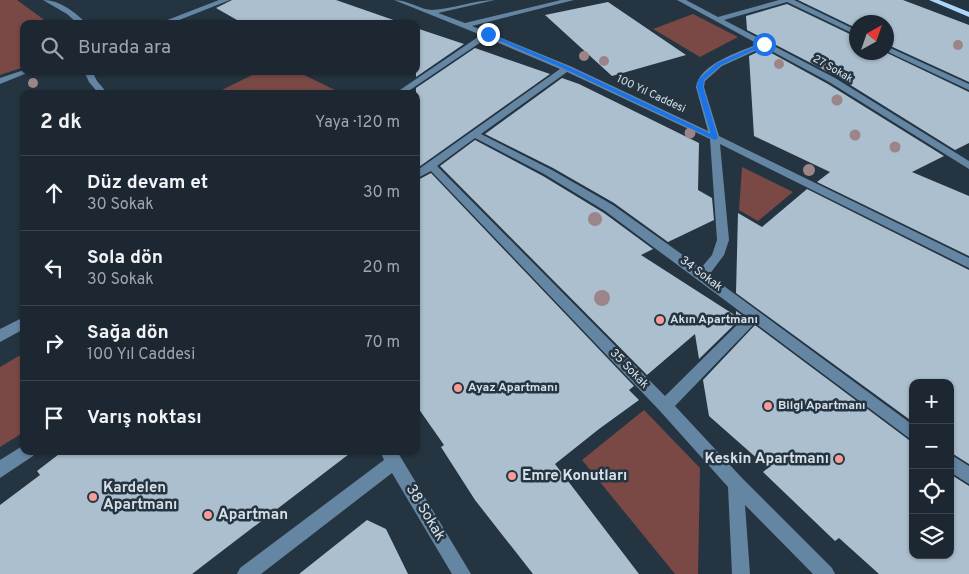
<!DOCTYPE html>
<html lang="tr">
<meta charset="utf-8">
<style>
body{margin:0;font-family:Overpass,sans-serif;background:#252f39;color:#f1f3f6}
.controls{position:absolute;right:15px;bottom:15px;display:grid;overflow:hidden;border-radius:10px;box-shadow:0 1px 4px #0004}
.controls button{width:45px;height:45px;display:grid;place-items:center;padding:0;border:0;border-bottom:1px solid #3a444d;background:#1c2731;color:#f1f3f6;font:25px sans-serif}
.compass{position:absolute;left:849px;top:15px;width:45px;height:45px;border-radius:50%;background:#1c2731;box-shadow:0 1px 4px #0004;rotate:40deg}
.stop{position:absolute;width:15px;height:15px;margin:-11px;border:4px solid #1a73e8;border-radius:50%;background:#fff}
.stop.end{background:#1a73e8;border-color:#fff;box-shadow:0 1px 5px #0008}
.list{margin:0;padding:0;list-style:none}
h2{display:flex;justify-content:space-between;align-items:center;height:65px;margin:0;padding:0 20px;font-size:21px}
h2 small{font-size:16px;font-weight:400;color:#a0a5ab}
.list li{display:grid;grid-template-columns:32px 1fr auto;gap:15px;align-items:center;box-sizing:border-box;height:75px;padding:0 20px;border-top:1px solid #3a444d}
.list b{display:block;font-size:19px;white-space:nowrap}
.list p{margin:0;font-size:16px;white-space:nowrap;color:#a0a5ab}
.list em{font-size:16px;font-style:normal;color:#a0a5ab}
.icon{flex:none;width:28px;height:28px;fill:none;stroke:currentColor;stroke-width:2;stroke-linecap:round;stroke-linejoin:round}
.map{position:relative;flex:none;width:969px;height:574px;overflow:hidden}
.search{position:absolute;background:#1c2731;box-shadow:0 1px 4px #0004;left:20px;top:20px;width:400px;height:55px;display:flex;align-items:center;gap:12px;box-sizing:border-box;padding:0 18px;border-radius:10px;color:#a0a5ab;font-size:19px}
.panel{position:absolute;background:#1c2731;box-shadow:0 1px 4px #0004;left:20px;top:90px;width:400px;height:365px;border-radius:10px}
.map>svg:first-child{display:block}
</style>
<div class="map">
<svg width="969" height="574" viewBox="0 0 969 574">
<rect width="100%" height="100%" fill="#253441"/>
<path fill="#7a4946" d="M0,0h17l26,19 3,5h-22v43l-24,8z
M693,14l45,23 -38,20 -47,-28z
M260,71h36l47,23h-129z
M742,167l51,25 -35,29 -19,-11z
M24,353v79l-24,15v-80z
M644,410l56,58 -2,106h-23l-93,-114z"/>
<path fill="#acbfcf" d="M232,0h104l69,24h-161l-28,-16z
M798,0h105l66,25v57l-83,-38v-22h-30v6z
M608,2l78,53 -74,21 -67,-61z
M787,4l69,33v15h29l84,40v51l-14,7 -119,-74 -89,-46 -1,-14z
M416,28l48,16 -48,33z
M475,48l75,26 -134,95v-81z
M764,49l64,35 116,72 -32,16 57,24v60l-152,-74 13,-10 -76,-36 -5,-80z
M562,78l17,6 120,59 -1,47 14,8 2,22 -46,22 -54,-39 -61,-35 -68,-34z
M475,140l68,36 61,37 49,36 -12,6 95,61v-5l7,5 -44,43 -4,-25 -48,41 -207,-209z
M431,173l203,213 -5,4 10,10 -40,29 -44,35 84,110h-106l-58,-74 -34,-53 3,-2 -28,-40v-224z
M807,189l162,81v194l-19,-12v-69h-37v39l-177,-129 2,-80 24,14z
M755,325l158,118v112h37v-81l19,12v88h-90l-40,-36 -4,3 -72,-69 5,-4 -59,-52 -6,-36z
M63,451h290l-161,123h-192v-69l40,-30 -3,-4z
M367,520l19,9 22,45h-109z"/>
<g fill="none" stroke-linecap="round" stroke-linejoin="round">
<path fill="#6486a3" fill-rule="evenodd" d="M43,0c17,0 32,12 44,24h-9l-11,-10z
M219,0h11l-61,24h-12z
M394,0c14,0 27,10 38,10 21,-1 41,-10 63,-10l-57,13 27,10 96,-23h13l-102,26 98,40 138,65 -12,-44c3,-23 43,-35 62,-43l-81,-44h9l32,17 61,-17h15l62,30v5l-69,-33 -63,18 111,58 134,83v8l-140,-87 -65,-35 -42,19 -17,15 -1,6 15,49 250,122v10l-249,-124 9,96 -5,15 -15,20 204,150v16l-158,-118 -80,83 67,72 90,90 3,6h-22l-68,-69 5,69h-18l-4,-87 -68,-76 -229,-240 -15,8v-8l144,-102 -73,-31 -83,56h-10l87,-59zM567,72l143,67 7,101 -5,15 -11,13 -88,-63 -61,-35 -71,-36zM475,138l69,36 61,37 141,105 -81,80 -228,-230z
M886,46l83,38v6l-83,-39z
M24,70v1h8l-32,13v-6z
M84,71h8l5,10 11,13h-9l-10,-12z
M24,317v12l-24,13v-13z
M24,445v6h11l-2,5 -33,22v-18z
M380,451h17l74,123h-19l-60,-101 -131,101h-24l3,-6 144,-108z
M950,454l19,12v18l-19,-12z"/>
<path fill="#add7fa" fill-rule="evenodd" d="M929,0h10l30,12v5z"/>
</g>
<g fill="#9b8588">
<circle cx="958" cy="45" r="5"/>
<circle cx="584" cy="56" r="5"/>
<circle cx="604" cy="61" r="5"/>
<circle cx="779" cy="64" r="5"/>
<circle cx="828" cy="67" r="5"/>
<circle cx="33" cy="83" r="5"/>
<circle cx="837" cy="100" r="5.5"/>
<circle cx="690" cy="133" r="5.5"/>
<circle cx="855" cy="135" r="5.5"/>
<circle cx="895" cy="147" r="5.5"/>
<circle cx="809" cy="170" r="6"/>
<circle cx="595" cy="219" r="7"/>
<circle cx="602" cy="298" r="8"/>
</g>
<path fill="#1a73e8" d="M488,33l81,34 142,67 -14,-47 1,-7 19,-17 46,-20 4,1 -46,21 -17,15 -1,7 15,51 -3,2 -150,-71 -79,-34z"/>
<g fill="#f59c96" stroke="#253441" stroke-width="2">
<circle cx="660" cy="320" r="5"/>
<circle cx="458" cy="388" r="5"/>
<circle cx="768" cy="406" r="5"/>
<circle cx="839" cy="459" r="5"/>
<circle cx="512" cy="476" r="5"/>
<circle cx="93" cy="497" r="5"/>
<circle cx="208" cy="515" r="5"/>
</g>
<g text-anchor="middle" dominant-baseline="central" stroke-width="5" stroke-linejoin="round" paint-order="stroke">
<g font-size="11" fill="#d6e0e8" stroke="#253441">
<text transform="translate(833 69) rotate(30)">27 Sokak</text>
<text transform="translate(651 94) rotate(25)">100 Yıl Caddesi</text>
</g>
<g font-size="12" fill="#d6e0e8" stroke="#253441">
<text transform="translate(701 274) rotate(37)">34 Sokak</text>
<text transform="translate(629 369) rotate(46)">35 Sokak</text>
</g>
<g font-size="12" font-weight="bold" fill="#d6e0e8" stroke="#253441" text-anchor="start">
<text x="670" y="320">Akın Apartmanı</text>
<text x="468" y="388">Ayaz Apartmanı</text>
<text x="778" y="406">Bilgi Apartmanı</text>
</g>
<g font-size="15" font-weight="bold" fill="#d6e0e8" stroke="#253441" text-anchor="start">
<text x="829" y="459" text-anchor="end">Keskin Apartmanı</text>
<text x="522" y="476">Emre Konutları</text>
<text x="103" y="488">Kardelen<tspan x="103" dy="17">Apartmanı</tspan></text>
<text x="218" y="515">Apartman</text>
</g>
<g font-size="15" fill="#d6e0e8" stroke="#253441">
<text transform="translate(425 513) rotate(59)">38 Sokak</text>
</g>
</g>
</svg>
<div class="controls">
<button>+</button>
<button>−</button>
<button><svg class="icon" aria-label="locate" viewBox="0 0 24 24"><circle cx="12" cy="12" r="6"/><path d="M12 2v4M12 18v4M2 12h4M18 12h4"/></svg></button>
<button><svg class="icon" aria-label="layers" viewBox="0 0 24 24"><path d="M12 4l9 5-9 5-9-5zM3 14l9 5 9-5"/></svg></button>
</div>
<svg class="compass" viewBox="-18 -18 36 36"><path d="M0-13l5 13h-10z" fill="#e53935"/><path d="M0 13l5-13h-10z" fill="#a0a5ab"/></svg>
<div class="stop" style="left:764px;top:44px"></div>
<div class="stop end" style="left:488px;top:34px"></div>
<div class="search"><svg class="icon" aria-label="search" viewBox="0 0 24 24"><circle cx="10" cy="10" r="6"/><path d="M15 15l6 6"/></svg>Burada ara</div>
<section class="panel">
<h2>2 dk<small>Yaya · 120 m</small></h2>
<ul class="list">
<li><svg class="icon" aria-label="ahead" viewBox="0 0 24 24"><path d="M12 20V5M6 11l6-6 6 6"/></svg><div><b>Düz devam et</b><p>30 Sokak</p></div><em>30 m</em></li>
<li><svg class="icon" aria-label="left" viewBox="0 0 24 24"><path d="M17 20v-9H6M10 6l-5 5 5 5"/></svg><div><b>Sola dön</b><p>30 Sokak</p></div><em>20 m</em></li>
<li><svg class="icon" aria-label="right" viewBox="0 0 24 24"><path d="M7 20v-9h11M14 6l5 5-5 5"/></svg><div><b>Sağa dön</b><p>100 Yıl Caddesi</p></div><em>70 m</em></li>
<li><svg class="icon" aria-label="arrive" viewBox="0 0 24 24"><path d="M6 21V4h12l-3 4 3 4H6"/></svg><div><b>Varış noktası</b></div></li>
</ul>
</section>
</div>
